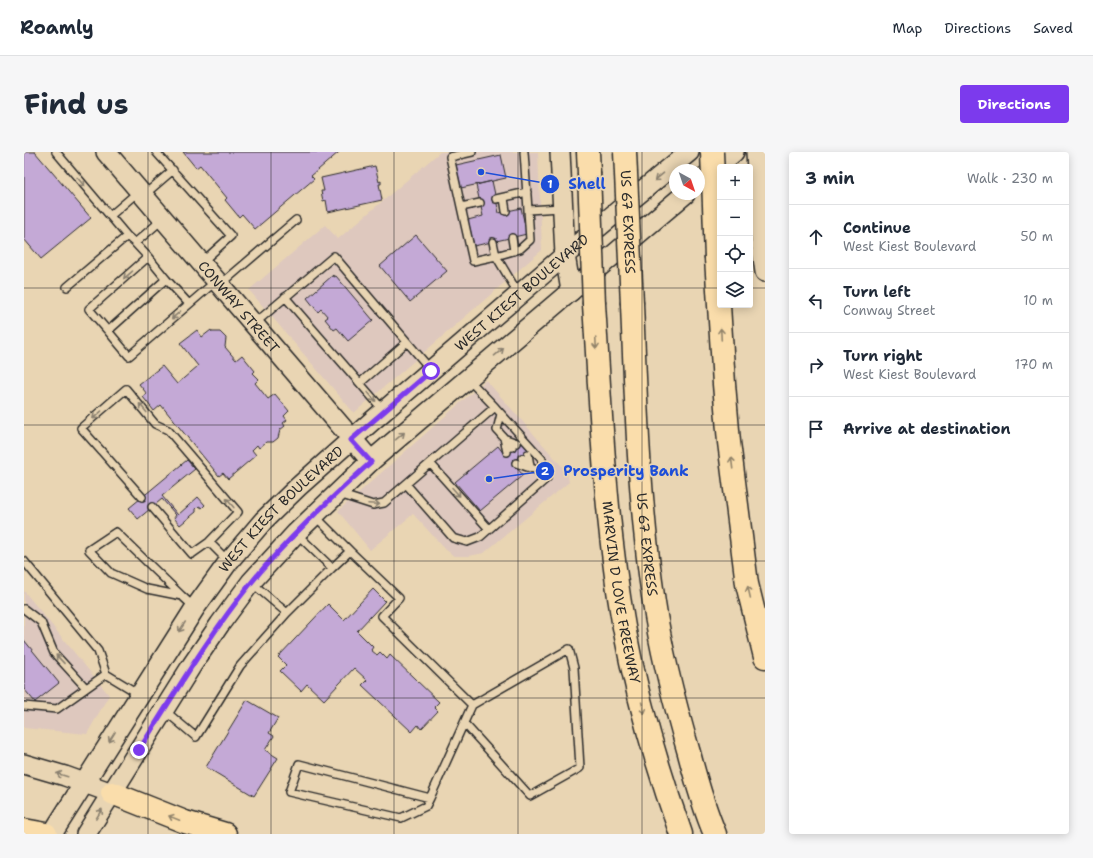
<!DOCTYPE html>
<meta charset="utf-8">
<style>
body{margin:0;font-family:"Shantell Sans",sans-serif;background:#f6f6f7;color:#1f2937}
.controls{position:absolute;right:12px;top:12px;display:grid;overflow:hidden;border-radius:4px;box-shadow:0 2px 10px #0003}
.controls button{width:36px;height:36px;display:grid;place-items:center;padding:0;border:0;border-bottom:1px solid #e0e1e3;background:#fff;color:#1f2937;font:20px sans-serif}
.compass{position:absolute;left:645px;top:12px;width:36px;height:36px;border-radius:50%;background:#fff;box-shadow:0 2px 10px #0003;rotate:140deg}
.stop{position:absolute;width:12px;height:12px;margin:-9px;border:3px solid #7c3aed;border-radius:50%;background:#fff}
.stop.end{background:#7c3aed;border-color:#fff;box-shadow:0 1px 4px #0008}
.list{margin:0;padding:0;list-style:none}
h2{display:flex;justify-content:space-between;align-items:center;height:52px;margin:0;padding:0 16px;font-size:17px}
h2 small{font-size:13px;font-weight:400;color:#747a83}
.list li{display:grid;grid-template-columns:26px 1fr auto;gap:12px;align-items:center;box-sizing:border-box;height:64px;padding:0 16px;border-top:1px solid #e0e1e3}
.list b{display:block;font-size:15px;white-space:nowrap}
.list p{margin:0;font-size:13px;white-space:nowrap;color:#747a83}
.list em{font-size:13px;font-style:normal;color:#747a83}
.icon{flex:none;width:22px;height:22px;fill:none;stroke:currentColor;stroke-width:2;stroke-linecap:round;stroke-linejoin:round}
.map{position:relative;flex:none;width:741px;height:682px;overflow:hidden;border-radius:4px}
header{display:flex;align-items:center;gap:24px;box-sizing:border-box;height:56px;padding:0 20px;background:#fff;border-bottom:1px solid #e0e1e3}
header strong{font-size:19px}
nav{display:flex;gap:22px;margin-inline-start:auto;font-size:14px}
.intro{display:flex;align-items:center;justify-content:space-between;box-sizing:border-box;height:96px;padding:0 24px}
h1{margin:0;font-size:28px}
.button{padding:10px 18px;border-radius:4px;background:#7c3aed;color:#fff;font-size:14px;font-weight:700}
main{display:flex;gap:24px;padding:0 24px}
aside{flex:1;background:#fff;border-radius:4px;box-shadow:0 2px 10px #0003}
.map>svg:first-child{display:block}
</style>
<header>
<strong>Roamly</strong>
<nav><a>Map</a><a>Directions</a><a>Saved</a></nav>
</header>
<div class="intro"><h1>Find us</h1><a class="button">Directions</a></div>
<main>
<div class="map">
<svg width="741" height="682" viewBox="0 0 741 682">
<rect width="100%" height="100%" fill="#e9d5b3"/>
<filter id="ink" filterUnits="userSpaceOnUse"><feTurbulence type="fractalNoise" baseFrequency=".025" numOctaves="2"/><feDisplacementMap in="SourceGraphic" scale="8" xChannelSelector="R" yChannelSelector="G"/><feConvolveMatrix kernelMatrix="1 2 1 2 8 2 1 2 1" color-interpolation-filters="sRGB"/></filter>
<g filter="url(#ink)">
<path fill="#dec8be" d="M416,0h98l4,98 -188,163 -105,-123 76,-65 13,14z
M462,228l81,92 2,10 -85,71 -15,3h-15l-9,-7 -32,-35 -43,36 -32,-39z
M0,439l85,104 -22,39 -63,-6z"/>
<path fill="#c4a9d6" stroke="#2b2b2b" d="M0,0h11l56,66 -50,41 -17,-20z
M159,0h156l-28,24 3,3 -59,50 -13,-15 -3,3 -14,-17 2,-2 -27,-33 -4,3z
M477,3l5,23 -45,10 -5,-23z
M351,14l4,16 2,-1v3h-2l3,16 -54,12 -2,-12 -3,1 -2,-10h3l-3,-13z
M468,29l7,32 22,-5 6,26 -53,12 -6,-26 15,-4 -7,-31z
M392,83l31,36 -37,31 -30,-36z
M309,123l1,2 2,-1 37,44 -25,21 -11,-13 -3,2 -9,-11 3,-2 -7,-8 -3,3 -11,-14z
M173,178l5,7 9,-7 1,2h8l6,6 -1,9 11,13 6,-5 13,16 -2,2 6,6 -4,4 13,16 7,-5 14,17 -5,5 3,4 -4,3 2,3 -5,4 -2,8 -5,4h-7l-7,6 -2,-3 -5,5 4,5 -28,24 -5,-6 -4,3 -58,-71 -7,6 -11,-14 4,-3 -8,-10 23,-18 15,18 21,-18 -18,-23z
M496,288l10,12 -16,13 9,10 -43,36 -25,-29 43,-36 6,8z
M163,308l8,9 -33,27 16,19 20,-18 7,8 -3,3 -3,-2 -3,3v3l-16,13 -6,-7 2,-3 -14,-16 -24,20 -9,-11z
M349,437l12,12 -28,30 16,16 -2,3 6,5 3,-3 7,7 3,-4 49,47 -5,5 4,4 -17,18 -3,-4 -6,7 -50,-47 5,-5 -13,-12 -30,32 -17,-16 -6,7 -21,-20 6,-6 -8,-8 50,-53 16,16z
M0,488l35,43 -24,19 -11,-13z
M223,548l31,18 -9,15 5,3 -9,14 13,8 -24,38 -48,-29z"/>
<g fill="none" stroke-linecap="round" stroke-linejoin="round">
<g stroke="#2b2b2b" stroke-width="10">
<path id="lane" d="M32,0l71,84 -60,51
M132,0l75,84 -30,27
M448,0l-22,5 23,104 23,-5 22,37
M500,0l4,58 33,-2
M120,43l29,-25
M480,46l2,13
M472,47l31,-7
M437,55l19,-4
M86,64l29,-25
M103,84l8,7 28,-24
M488,86l2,13
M469,90l3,14 24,-7 10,-9 -2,-30
M111,91l13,14
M142,127l23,25
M196,133l76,-65
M261,145l99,114
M230,172l80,-68 97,114
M84,179l-19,-22 59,-52 18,22 -58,52 21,25 87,-75
M336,231l47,-41
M477,262l-4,16 15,17
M480,286l3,14
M482,287l11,4
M504,302l2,12
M498,306l9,10 11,4
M406,311l59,66
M492,311l14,5
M382,332l47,54 14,4 13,-5 67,-59 -5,-6v-13l-47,-52
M315,342l34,11 11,-2 111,-96 -27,-28
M118,345l-61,-69 45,-39 29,35 13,6 70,82 -29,30 -17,12 -40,-47
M291,364l35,35
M272,381l36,35 18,-17 49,47 -17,18 90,89 -42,93 -4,8 -25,12 -112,-26 10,-28 131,34
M185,390l19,19
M0,409l74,90 8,23
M228,431l35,30
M158,444l-66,-64 -27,18 22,23 36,16 35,7 13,12
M0,457l17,13 13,31 32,35
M0,554l33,3 49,-35 33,20
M140,558l32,27 44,-71 47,-53 45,-45
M440,571l66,73 50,-28 -6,-100 -5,-19 -97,56"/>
</g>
<g stroke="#2b2b2b" stroke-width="22">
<g id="secondary">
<path id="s1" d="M82,0l265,309"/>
<path d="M536,0l5,103 6,36"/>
<path d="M732,0l5,91 4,29"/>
<path d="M675,30l35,-30"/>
<path d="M0,612l41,12 47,17"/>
<path id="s2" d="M28,682l143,-226 34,-47 35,-41 34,-33 73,-65 194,-167 124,-103"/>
<path d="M62,682l106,-169 28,-41 31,-42 45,-49 75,-72 314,-267"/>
</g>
</g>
<g stroke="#2b2b2b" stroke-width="25">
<g id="highway">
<path d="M564,0l1,21"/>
<path d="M692,106l8,126 5,58 18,142 18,73"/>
<path id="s3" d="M570,152c7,108 11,217 30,323 13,70 33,140 57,207"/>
<path id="s4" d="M608,152c4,100 7,200 22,299 7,49 21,102 35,150 7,27 15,55 26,81"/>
<path d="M88,641l73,29 40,12"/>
<path d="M0,678l22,4"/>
</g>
</g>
<use href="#lane" stroke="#e9d5b3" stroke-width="7"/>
<use href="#secondary" stroke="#e9d5b3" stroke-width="19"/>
<use href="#highway" stroke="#faddab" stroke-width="22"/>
<g stroke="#2b2b2b" stroke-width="25" stroke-linecap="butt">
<g id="highway-bridge">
<path id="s5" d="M601,0l7,152"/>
<path d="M688,0l4,106"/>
<path d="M565,21l5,131"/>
</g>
</g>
<use href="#highway-bridge" stroke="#faddab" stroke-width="22"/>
</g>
<defs><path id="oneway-shaft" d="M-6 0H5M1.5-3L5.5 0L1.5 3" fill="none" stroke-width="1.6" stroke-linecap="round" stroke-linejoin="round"/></defs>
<g stroke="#8a806f">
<use href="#oneway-shaft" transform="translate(635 25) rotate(140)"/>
<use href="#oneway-shaft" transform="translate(57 30) rotate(50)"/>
<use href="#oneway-shaft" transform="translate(104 123) rotate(139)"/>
<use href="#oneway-shaft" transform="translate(152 163) rotate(139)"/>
<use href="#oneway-shaft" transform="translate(475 200) rotate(-40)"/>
<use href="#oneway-shaft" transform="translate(348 245) rotate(50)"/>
<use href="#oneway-shaft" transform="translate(119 256) rotate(-130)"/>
<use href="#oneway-shaft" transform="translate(73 263) rotate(139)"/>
<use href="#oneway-shaft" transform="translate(376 284) rotate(-40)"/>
<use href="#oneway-shaft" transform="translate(432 340) rotate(48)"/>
<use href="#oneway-shaft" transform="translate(206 351) rotate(-130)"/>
<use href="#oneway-shaft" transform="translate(350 352) rotate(3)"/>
<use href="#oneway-shaft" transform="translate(158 475) rotate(123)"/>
<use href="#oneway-shaft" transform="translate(36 507) rotate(-133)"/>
<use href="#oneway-shaft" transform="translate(88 585) rotate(122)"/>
<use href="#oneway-shaft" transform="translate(38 623) rotate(-163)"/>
<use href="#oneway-shaft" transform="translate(75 662) rotate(-58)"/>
</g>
<g stroke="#92846b">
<use href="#oneway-shaft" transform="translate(697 182) rotate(-93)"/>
<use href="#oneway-shaft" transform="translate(572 191) rotate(87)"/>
<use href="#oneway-shaft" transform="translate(708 311) rotate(-97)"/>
<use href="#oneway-shaft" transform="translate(725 440) rotate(-103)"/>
<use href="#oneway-shaft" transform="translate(619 556) rotate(76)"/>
<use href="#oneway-shaft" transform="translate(150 666) rotate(-158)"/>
</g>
</g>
<g fill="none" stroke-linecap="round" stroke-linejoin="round" filter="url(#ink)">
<path stroke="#7c3aed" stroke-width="5" d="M115,598c36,-57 70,-115 112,-167 36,-44 78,-83 120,-121l-20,-22 80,-69"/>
</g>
<path fill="none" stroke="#2b2b2b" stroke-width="1" stroke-opacity="0.55" d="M124,0v682M247,0v682M370,0v682M494,0v682M618,0v682M0,136h696M726,136h15M0,273h741M0,409h741M0,546h741"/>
<g text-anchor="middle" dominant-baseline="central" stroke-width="3.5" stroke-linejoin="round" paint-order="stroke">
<g font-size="14" fill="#2b2b2b" stroke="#e9d5b3">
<text stroke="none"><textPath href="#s5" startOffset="70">US 67 EXPRESS</textPath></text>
<text stroke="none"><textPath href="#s2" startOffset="723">WEST KIEST BOULEVARD</textPath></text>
<text stroke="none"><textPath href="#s1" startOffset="204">CONWAY STREET</textPath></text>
<text stroke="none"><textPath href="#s2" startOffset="399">WEST KIEST BOULEVARD</textPath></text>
<text stroke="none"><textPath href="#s4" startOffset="241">US 67 EXPRESS</textPath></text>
<text stroke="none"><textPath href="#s3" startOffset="290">MARVIN D LOVE FREEWAY</textPath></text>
</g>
</g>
<path fill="none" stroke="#1d4ed8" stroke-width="1.5" d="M457 20L526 32M465 327L521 319"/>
<g fill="#1d4ed8" stroke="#e9d5b3" stroke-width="1.5">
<circle cx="457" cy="20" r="4"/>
<circle cx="465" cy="327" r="4"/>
<circle cx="526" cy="32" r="10"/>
<circle cx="521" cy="319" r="10"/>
</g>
<g font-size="12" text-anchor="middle" font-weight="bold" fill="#fff">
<text x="526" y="36">1</text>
<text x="521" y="323">2</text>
</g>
<g font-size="15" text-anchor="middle" font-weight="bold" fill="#1d4ed8" stroke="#e9d5b3" stroke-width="3.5" stroke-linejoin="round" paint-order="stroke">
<text x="563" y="37">Shell</text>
<text x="602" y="324">Prosperity Bank</text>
</g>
</svg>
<div class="controls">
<button>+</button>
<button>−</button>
<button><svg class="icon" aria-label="locate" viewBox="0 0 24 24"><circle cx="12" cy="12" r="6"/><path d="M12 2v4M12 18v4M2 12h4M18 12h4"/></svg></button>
<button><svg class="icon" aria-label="layers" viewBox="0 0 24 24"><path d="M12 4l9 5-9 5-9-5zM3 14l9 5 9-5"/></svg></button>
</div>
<svg class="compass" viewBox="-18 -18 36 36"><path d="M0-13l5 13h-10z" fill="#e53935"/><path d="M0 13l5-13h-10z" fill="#747a83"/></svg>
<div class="stop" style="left:407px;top:219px"></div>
<div class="stop end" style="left:115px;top:598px"></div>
</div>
<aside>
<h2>3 min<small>Walk · 230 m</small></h2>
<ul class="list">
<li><svg class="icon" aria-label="ahead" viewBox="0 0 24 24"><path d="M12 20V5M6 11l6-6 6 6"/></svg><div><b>Continue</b><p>West Kiest Boulevard</p></div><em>50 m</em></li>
<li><svg class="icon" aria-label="left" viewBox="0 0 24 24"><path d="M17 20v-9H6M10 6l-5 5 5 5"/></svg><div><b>Turn left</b><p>Conway Street</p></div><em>10 m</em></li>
<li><svg class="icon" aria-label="right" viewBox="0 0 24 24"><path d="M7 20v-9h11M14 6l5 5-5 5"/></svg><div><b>Turn right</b><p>West Kiest Boulevard</p></div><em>170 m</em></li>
<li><svg class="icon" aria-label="arrive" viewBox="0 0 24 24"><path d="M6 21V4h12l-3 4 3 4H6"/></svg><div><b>Arrive at destination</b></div></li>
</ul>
</aside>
</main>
